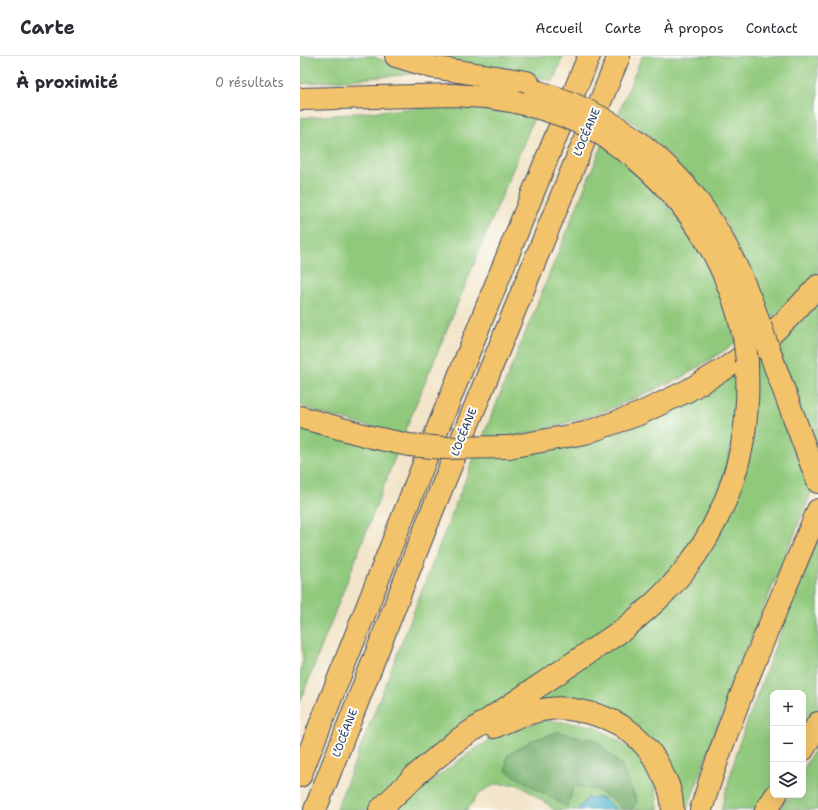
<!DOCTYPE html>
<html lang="fr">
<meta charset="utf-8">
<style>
body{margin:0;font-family:"Shantell Sans",sans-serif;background:#f2f2f3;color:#2b2b33}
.controls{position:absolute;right:12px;bottom:12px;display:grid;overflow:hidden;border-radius:8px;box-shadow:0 4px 16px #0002}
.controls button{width:36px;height:36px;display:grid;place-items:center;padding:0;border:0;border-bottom:1px solid #e1e1e2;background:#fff;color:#2b2b33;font:20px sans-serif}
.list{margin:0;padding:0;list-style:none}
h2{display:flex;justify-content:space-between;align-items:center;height:52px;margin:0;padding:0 16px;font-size:17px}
h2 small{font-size:13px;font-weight:400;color:#7c7c81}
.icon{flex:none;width:22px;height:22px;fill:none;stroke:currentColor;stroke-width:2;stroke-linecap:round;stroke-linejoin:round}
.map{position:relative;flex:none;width:518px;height:754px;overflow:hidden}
header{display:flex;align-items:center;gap:24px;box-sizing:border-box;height:56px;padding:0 20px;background:#fff;border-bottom:1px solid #e1e1e2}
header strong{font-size:19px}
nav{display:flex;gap:22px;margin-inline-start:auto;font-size:14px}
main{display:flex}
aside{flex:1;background:#fff}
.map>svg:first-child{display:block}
</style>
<header>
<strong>Carte</strong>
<nav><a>Accueil</a><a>Carte</a><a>À propos</a><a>Contact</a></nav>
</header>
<main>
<aside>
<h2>À proximité<small>0 résultats</small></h2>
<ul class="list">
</ul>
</aside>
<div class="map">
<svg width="518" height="754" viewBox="0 0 518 754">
<rect width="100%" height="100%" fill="#fdfcf7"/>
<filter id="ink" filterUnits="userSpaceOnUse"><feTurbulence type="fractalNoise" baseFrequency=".025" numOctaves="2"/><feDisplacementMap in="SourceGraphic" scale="8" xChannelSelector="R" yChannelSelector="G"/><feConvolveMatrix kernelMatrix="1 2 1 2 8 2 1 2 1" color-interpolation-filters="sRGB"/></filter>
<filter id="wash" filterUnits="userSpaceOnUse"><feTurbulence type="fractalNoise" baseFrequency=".012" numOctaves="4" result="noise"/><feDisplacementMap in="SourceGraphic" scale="16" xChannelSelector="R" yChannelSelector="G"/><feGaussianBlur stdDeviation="0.9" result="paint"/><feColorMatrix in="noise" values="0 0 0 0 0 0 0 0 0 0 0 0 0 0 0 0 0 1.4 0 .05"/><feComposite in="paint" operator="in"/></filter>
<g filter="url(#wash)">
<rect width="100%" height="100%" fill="#f2e4c8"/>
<path fill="#90c97c" stroke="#567c6d" d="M0,0h73l40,18 -113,10z
M130,0h133l-10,25 -27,-7z
M342,0h176v218l-10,11 -40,36 -17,-43 -27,-59 -53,-62 -26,-25 -26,-20z
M128,51l86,1 22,5 -133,323 -90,-25 -13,-6v-287z
M303,87l36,26 73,93 24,81 -55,35 -83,36 -86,24 -30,1z
M518,240v166l-44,-123z
M462,293l51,140 -66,159 -60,162h-5l-60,-93 -106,-7 188,-153 49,-200z
M439,311l-1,59 -28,94 -58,78 -278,212h-38l139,-355 31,-2z
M0,369l98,25 -98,252v-30l3,-12 -3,-45z
M518,481v174l-15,26v-44h-30v92l-17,25h-35l18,-66 49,-132z
M244,664l51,6 42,27 19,34 2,23h-27l6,-9 -16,-36 -25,-24 -38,-9 9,75 7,-22 23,5 16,10 11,10h-7l-14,-12h-16l-9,12h-25l-4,-5 -31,-21h-22l-17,9 -12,17h-70l26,-23 49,-36 34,-20z
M518,686v68h-39l10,-15h14v-25z"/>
<path fill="#74ad6c" stroke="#486e65" d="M258,676l38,8 25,25 16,37 -6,8h-7l-11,-10 -16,-10 -23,-5 -7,22 -61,-36 1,-15 23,-15z"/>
<path fill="#51b6cf" stroke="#367296" d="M287,742h16l14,12h-39z"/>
</g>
<g filter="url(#ink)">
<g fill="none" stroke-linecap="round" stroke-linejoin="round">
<g stroke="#3b4a6e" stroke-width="24">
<path id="motorway" d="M96,0l36,11 95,15 8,9
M0,43l153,-4 32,2 31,5
M338,85c20,17 40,34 57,56 29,38 49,82 65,128
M336,103c41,35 75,80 94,131 6,15 10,31 14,47
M467,289l51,137
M0,361l71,20
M209,391l76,-14 54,-19 48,-23 39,-23 38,-27 29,-28 25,-27
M194,671c18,-8 36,-16 55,-18 11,-2 21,0 31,2 38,6 68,28 83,64 3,5 6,11 7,17 2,6 2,12 3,18
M503,694l15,-27
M0,720l140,-353 109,-270 40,-97
M15,754l116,-296 188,-458
M80,754l36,-35 39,-33 169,-113c20,-17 42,-35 59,-57 39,-48 62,-110 64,-171 1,-14 0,-27 0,-40
M401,754c31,-103 76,-201 117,-300
M466,754l10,-15"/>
</g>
<use href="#motorway" stroke="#f2c36a" stroke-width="22"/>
<g stroke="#3b4a6e" stroke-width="24" stroke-linecap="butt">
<path id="motorway-bridge" d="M235,35c38,10 71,27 103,50
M216,46c25,6 50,13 73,25 14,7 26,17 39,26
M460,269l7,20
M444,281l3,24
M71,381l38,8 35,3 65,-1"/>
</g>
<use href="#motorway-bridge" stroke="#f2c36a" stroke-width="22"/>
</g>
</g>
<g text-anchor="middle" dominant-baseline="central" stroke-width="4" stroke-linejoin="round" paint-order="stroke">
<g font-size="11" fill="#1b2f5e" stroke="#fdfcf7">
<text transform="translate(287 76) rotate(-67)">L’OCÉANE</text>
<text transform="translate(164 376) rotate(-68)">L’OCÉANE</text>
<text transform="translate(45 677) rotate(-69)">L’OCÉANE</text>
</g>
</g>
</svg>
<div class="controls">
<button>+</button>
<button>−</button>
<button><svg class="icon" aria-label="layers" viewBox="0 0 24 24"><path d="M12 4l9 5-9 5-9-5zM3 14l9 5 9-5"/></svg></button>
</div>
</div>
</main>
